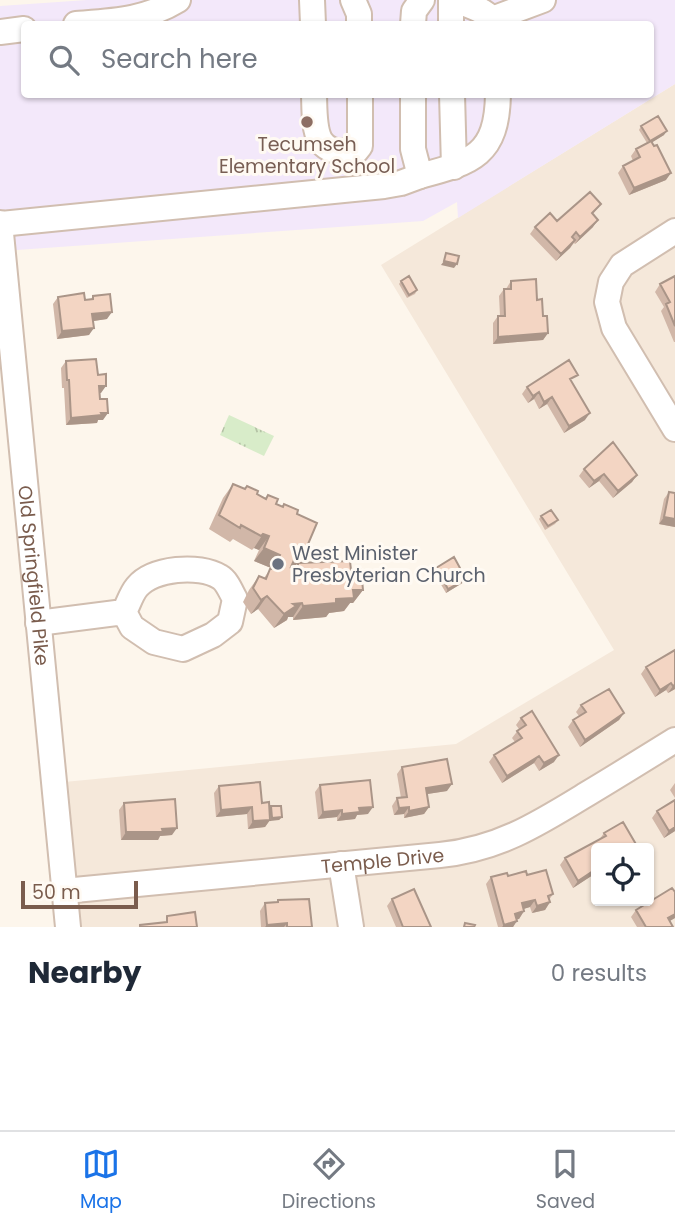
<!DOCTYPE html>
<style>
body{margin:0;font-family:Poppins,sans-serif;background:#f6f6f7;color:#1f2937}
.controls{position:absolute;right:21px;bottom:21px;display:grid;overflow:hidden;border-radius:7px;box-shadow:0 2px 5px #0004}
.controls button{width:63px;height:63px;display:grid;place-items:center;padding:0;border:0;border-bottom:2px solid #e0e1e3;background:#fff;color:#1f2937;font:35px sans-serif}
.scale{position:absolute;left:21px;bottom:18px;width:117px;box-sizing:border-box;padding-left:7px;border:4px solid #7a5c4d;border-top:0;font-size:19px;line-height:24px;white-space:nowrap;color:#7a5c4d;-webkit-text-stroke:5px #fffaf3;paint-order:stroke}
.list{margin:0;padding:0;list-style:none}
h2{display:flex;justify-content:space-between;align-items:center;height:91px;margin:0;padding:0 28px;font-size:30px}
h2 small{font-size:23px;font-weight:400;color:#747a83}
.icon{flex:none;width:38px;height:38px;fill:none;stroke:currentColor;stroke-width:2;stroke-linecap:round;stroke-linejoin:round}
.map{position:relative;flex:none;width:675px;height:927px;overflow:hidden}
.search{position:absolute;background:#fff;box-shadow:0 2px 5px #0004;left:21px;right:21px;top:21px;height:77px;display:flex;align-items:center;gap:18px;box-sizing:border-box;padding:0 24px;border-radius:7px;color:#747a83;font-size:26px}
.sheet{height:203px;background:#fff}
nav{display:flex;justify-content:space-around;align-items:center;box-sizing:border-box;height:98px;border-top:2px solid #e0e1e3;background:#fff;font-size:19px;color:#747a83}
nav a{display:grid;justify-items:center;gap:4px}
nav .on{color:#1a73e8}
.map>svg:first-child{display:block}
</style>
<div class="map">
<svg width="675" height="927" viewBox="0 0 675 927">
<defs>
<pattern id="grass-tufts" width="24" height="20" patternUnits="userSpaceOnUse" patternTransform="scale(1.75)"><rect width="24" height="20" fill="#d8ecc9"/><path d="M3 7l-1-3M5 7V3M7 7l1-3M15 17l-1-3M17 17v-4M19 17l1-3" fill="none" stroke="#b4c2a5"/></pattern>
</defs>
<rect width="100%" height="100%" fill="#fdf6ec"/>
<path fill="#f5e8da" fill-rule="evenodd" d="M675,84v843h-608l-13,-144 402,-39 158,-94 -233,-385zM596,848h53v53h-53z"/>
<path fill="#f3e8fa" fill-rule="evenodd" d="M87,0h588v84l-217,134 -1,-16 -34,19 -420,30 -3,-28v-217zM24,24h626v70h-626z"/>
<path fill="url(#grass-tufts)" d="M229,415l45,21 -10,20 -44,-21z"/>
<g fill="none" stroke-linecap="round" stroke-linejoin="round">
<g stroke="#d1beb0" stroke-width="28">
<g id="minor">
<path d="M312,0l1,24"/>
<path d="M353,0l6,14v10"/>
<path d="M451,0v24"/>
<path d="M456,0c13,6 32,10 39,24"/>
<path d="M492,19l51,-19"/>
<path d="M76,24c38,-3 69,-4 102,-24"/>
<path d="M413,24l1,-13 8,-11"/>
<path d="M0,32l24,-3"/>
<path d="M314,94c1,34 -2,63 42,57l4,-5v-52"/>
<path d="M413,94v55l7,27c53,-14 77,-21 78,-82"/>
<path d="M452,94l2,73"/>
<path id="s1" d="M0,223l68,704"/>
<path d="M0,224l384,-38 17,-3 19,-7"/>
<path d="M675,231l-53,34 -11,17 -4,20 7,26 61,101"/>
<path d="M38,623l86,-11c4,-7 7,-18 13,-25 16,-19 62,-23 83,-10 7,4 11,15 15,22l-5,23 -17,13 -30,14 -29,-7 -22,-15 -8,-15"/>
<path d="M341,864l10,63"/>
<path id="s2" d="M64,891l376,-36c59,-6 98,-31 147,-61 30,-18 59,-36 88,-54"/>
</g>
</g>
<use href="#minor" stroke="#fff" stroke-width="24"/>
</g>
<path fill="#d1b7a8" d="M641,126l23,9 -12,7 14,38 -37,15 -11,-22 5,-7 10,-5 -2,-5 5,-7 11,-6 -8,-13z
M601,204l-8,10v13l-18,17 -1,-1 -4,5 -14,13 -26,-27 5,-7 22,-6z
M675,276v66h-1l-13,-31 3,-4 -9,-15 5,-8z
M401,281l16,9 -2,4 -8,4 -8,-14z
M511,281l26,19 11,33 -5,7 -50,4v-21l5,-7h2l-1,-20 5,-7h2z
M93,296l14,23 -14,2 -4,14 -32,4 -4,-35 5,-7 27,3 6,-1z
M66,361l32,14 3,18h-2l4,27h-5l-1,3 -31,2 -2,-37h-2l-1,-20z
M572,383l13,37 -21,13 -17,-29 -8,5 -5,-10 -6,4 -6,-9 5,-7z
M584,469l53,6 -5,7 -19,16 -14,-17 -10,7 -10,-12z
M233,484l12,5 2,-3 10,8 9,4 2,-3 8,9 7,3 1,-3 13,10 -2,52 3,-3 53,7 12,20 -10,13h-3l-6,8 -15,2 -3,4 -33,3v-3h-5l-1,3 -13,8 -16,-19 -7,5 -8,-12 6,-12 10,-14 5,2 7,-10 -17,-7 5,-11 -5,-2 -2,2 -19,-11 -3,3 -21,-13 14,-31z
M669,492l6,35 -16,-3 5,-25z
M541,516l17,4 -3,4 -10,6 -6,-11z
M436,568l30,11 -2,3 -18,11 -13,-22z
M675,650v39l-7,4 -2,-3 -11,7 -14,-23 5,-7z
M581,705l43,8 -5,7 -39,27 -12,-20 5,-7 6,-4 -3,-4z
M521,718l33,44 -15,9 -5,-8 -32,20 -13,-21 5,-7 21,-13 -3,-4 7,-9 -3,-4z
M402,767l45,24 -20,3 2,13 -5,7 -20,4v-4l-10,1 -2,-9 5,-8h4l-4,-24z
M675,783v15l-5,-8z
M320,785l48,29 -11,1 -2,4 -18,2v-4l-19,2 -3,-27z
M219,786l43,17 7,6 2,-3 11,11 -3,3h-9l-5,7 -17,2 -1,-15 -31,3 -2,-24z
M124,803l48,32 -12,1 -2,4h-37l-2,-30z
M657,811l18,20 -11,7 -12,-20z
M604,833l32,15h-40v25l-23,15 -13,-23 5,-7 34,-18z
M527,875l26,19 -4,6 1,2 -5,8 -13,3 -2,-6 -7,2 1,2 -5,8h-2l-4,8h-15l-12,-43 5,-7z
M392,899l39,28h-35l-9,-21z
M278,900l34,27h-51l-1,-16 5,-8 11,-1z
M636,910l39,8 -6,3 4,6h-36l-6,-10z"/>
<path fill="#aa9588" d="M667,131l-3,4 -16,10 2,-4z
M671,173l-5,7 -37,15 5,-7z
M598,220l-5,7 -18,17 5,-7z
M575,240l-5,8 -14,13 5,-7z
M444,261l13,3 -3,4 -13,-3z
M112,312l-5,7 -20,3 5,-8z
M94,328l-5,7 -32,4 5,-8z
M548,333l-5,7 -50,4 5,-7z
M99,386h7l-5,7h-7z
M539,392l-5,7 -6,4 5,-7z
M552,397l-5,7 -8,5 5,-7z
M101,413h7l-5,7h-5l-1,3 -31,2 5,-7z
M590,413l-5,7 -21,13 5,-7z
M604,474l-5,7 -10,7 5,-7z
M637,475l-5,7 -19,16 5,-7z
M664,517l11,2v8l-16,-3z
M263,534l6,2 -10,14 -5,-2z
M264,548l16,7 -9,13 -17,-7z
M297,553l6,3 -10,13 -6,-2z
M466,579l-2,3 -18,11 2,-4z
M353,590h10l-10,13h-3l-6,8 -15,2 -3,4 -33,3 10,-14 33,-7z
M267,596l-9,13 -7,5 10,-14z
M302,603l-9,14h-5l-1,3 -13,8 10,-14 9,-10z
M671,683l-5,7 -11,7 5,-7z
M675,685v4l-7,4 5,-7z
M624,713l-5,7 -39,27 5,-7z
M559,755l-5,7 -15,9 5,-8z
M539,756l-5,7 -32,20 5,-7z
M452,784l-5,7 -26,4 5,-7z
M252,807l-5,7 -31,3 5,-7z
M373,807l-5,7 -11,1 -2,4 -18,2 5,-7 17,-6z
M409,807l-5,7 -10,1 5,-7z
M429,807l-5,7 -20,4 5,-7z
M342,810l-5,7 -19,2 5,-7z
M282,817l-3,3 -9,1 2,-3z
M270,820l-5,7 -17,2 5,-8z
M675,827v4l-11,7 5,-7z
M177,828l-5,7 -12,1 -2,4h-37l5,-8z
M596,869v4l-23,15 5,-7z
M535,900l-5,7 -13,4 5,-8z
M550,902l-5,8 -13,3 5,-7z
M524,911l-5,8 -9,2 5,-7z
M675,914v4l-12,7 5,-7z
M517,921l-4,6h-11l2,-2z
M287,923l-3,4h-19l2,-2z"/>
<path fill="#f3d5c3" stroke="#aa9588" stroke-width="2" d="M658,116l9,15 -17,10 -9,-15z
M651,141l3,5 3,-1 14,28 -37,15 -11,-22 17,-9 -4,-8z
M590,192l11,12 -9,9 6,7 -18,17 -4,-5 -4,5 3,3 -14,14 -26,-27 15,-14 7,8z
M446,253l13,3 -2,8 -13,-3z
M409,276l8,14 -8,5 -8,-14z
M675,276v50l-9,-22 4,-2 -10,-18z
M536,279l1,21 5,-1 1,17h4l1,17 -50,4v-21h7l-1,-27h7v-8z
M84,293l1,7 8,-1v-3l17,-2 2,18 -20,2 2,14 -32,3 -4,-34z
M96,359l2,16 8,-1v12h-7l1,13h7l1,14h-7l1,2 -31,3 -2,-38h-2l-1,-19z
M569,360l9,15 -8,4 20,34 -21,13 -17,-29 -8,5 -5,-10 -6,4 -6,-9z
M613,442l24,33 -19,16 -14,-17 -10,7 -10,-12z
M233,484l12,5 2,-3 11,5 -1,3 9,5 2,-4 10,4 -2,5 7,3 1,-3 14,6 -1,4 20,9 -14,33 -6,-3 -6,14 7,-1v-3l52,-2 1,9 10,-1 2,21h-10l1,8 -18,1v4l-33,3 -1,-3 -9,1 3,2 -12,8 -17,-18 -6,4 -8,-12 6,-12 7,3 4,-10h4l6,-14 -16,-7 5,-12 -6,-2 -2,2 -20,-11 -1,3 -21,-13z
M669,492l6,1v26l-11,-2z
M551,510l7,10 -10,6 -7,-10z
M454,557l12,22 -18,10 -12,-21z
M675,650v35l-2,1 -2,-3 -11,7 -14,-23z
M609,689l15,24 -39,27 -12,-20 13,-8 -5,-7z
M532,711l27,44 -15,8 -5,-7 -32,20 -13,-21 28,-17 -5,-7 9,-6 -5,-7z
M447,759l5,25 -26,4 3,19 -20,4v-4l-10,1 -2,-10 10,-1 -5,-30z
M370,780l3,27 -14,1 1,4 -18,2v-4l-19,2 -3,-27z
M260,782l2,21 7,-1 1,18 -17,1 -1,-14 -31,3 -2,-24z
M175,799l2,29 -15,1 1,3h-37l-2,-29z
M675,800v27l-6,4 -12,-20z
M271,806h10l1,11 -10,1z
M623,822l14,24 -3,2h-38v21l-18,12 -13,-23 41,-22 -2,-3z
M546,870l7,24 -5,2 2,6 -13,4 -2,-6 -13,3 2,8 -9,3 2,7 -13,4 -13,-48 16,-4 1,3 18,-5 1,4z
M672,888l3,4v22l-7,4 5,9h-27l-10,-17z
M414,889l17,38h-28l-11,-28z
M309,899l3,28h-25v-4l-20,2 -2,-22 13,-1v-2z
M195,912l2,15h-57v-2l27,-3v-6z
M465,923l10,2 -1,2h-10z"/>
<circle fill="#8d6e63" stroke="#fffaf3" stroke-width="2.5" cx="307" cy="122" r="7"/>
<circle fill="#6b7280" stroke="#fffaf3" stroke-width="2.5" cx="278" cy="564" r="7"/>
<g text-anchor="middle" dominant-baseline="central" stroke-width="6" stroke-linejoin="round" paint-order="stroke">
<g font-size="19" fill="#785e54" stroke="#fffaf3">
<text x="307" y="144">Tecumseh<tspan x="307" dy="22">Elementary School</tspan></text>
</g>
<g font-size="19" fill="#5b616d" stroke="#fffaf3" text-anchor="start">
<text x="292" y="553">West Minister<tspan x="292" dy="22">Presbyterian Church</tspan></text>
</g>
<g font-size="19" fill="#7a5c4d" stroke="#fffaf3">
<text stroke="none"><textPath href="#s1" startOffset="354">Old Springfield Pike</textPath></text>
<text stroke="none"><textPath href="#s2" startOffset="320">Temple Drive</textPath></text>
</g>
</g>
</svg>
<div class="controls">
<button><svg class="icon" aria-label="locate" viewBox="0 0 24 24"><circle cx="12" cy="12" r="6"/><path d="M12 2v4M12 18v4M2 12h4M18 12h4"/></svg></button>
</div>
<div class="scale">50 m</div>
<div class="search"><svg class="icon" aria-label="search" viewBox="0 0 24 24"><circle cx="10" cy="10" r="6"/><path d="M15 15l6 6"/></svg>Search here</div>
</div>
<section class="sheet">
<h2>Nearby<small>0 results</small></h2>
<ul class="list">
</ul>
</section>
<nav>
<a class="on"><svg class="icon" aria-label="map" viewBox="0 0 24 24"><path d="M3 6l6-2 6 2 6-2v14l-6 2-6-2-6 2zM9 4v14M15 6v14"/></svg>Map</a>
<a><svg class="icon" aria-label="directions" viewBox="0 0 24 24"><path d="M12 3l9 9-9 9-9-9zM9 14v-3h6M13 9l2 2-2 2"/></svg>Directions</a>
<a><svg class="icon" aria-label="saved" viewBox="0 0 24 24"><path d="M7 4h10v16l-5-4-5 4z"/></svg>Saved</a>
</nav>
